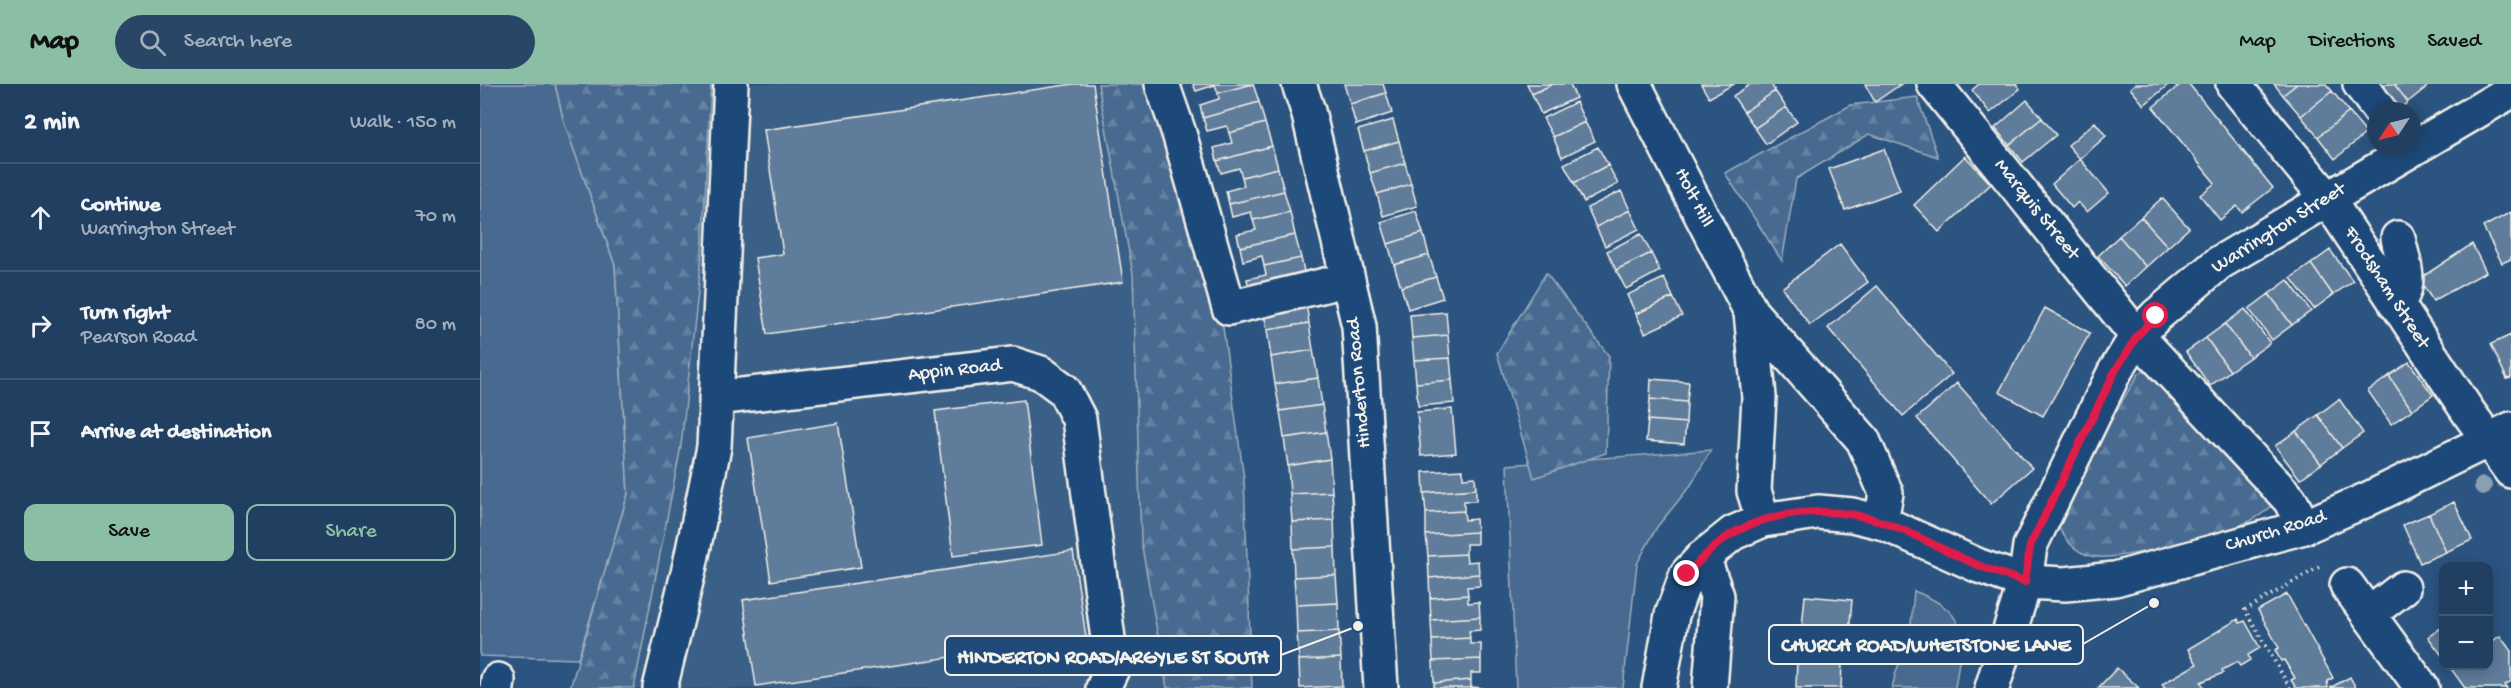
<!DOCTYPE html>
<meta charset="utf-8">
<style>
body{margin:0;font-family:"Gochi Hand",sans-serif;background:#294667;color:#f1f3f6}
.controls{position:absolute;right:18px;bottom:18px;display:grid;overflow:hidden;border-radius:12px;box-shadow:0 3px 15px #0003}
.controls button{width:54px;height:54px;display:grid;place-items:center;padding:0;border:0;border-bottom:2px solid #3e5876;background:#213f61;color:#f1f3f6;font:30px sans-serif}
.compass{position:absolute;left:1887px;top:18px;width:54px;height:54px;border-radius:50%;background:#213f61;box-shadow:0 3px 15px #0003;rotate:235deg}
.stop{position:absolute;width:18px;height:18px;margin:-14px;border:4px solid #e11d48;border-radius:50%;background:#fff}
.stop.end{background:#e11d48;border-color:#fff;box-shadow:0 2px 6px #0008}
.list{margin:0;padding:0;list-style:none}
h2{display:flex;justify-content:space-between;align-items:center;height:78px;margin:0;padding:0 24px;font-size:26px}
h2 small{font-size:20px;font-weight:400;color:#a2afbd}
.list li{display:grid;grid-template-columns:39px 1fr auto;gap:18px;align-items:center;box-sizing:border-box;height:108px;padding:0 24px;border-top:2px solid #3e5876}
.list b{display:block;font-size:22px;white-space:nowrap}
.list p{margin:0;font-size:20px;white-space:nowrap;color:#a2afbd}
.list em{font-size:20px;font-style:normal;color:#a2afbd}
.actions{display:flex;gap:12px;padding:18px 24px}
.actions a{flex:1;padding:14px 0;border:2px solid #8abfa5;border-radius:12px;text-align:center;font-size:21px;color:#8abfa5}
.actions .main{background:#8abfa5;color:#111}
.icon{flex:none;width:33px;height:33px;fill:none;stroke:currentColor;stroke-width:2;stroke-linecap:round;stroke-linejoin:round}
.map{position:relative;flex:none;width:2031px;height:604px;overflow:hidden}
header{display:flex;align-items:center;gap:36px;box-sizing:border-box;height:84px;padding:0 30px;background:#8abfa5;color:#111}
header strong{font-size:28px}
nav{display:flex;gap:33px;margin-inline-start:auto;font-size:21px}
.search{width:420px;height:54px;background:#294667;display:flex;align-items:center;gap:15px;box-sizing:border-box;padding:0 21px;border-radius:33px;color:#a2afbd;font-size:22px}
main{display:flex}
aside{flex:1;background:#213f61}
.map>svg:first-child{display:block}
</style>
<header>
<strong>Map</strong>
<div class="search"><svg class="icon" aria-label="search" viewBox="0 0 24 24"><circle cx="10" cy="10" r="6"/><path d="M15 15l6 6"/></svg>Search here</div>
<nav><a>Map</a><a>Directions</a><a>Saved</a></nav>
</header>
<main>
<aside>
<h2>2 min<small>Walk · 150 m</small></h2>
<ul class="list">
<li><svg class="icon" aria-label="ahead" viewBox="0 0 24 24"><path d="M12 20V5M6 11l6-6 6 6"/></svg><div><b>Continue</b><p>Warrington Street</p></div><em>70 m</em></li>
<li><svg class="icon" aria-label="right" viewBox="0 0 24 24"><path d="M7 20v-9h11M14 6l5 5-5 5"/></svg><div><b>Turn right</b><p>Pearson Road</p></div><em>80 m</em></li>
<li><svg class="icon" aria-label="arrive" viewBox="0 0 24 24"><path d="M6 21V4h12l-3 4 3 4H6"/></svg><div><b>Arrive at destination</b></div></li>
</ul>
<div class="actions"><a class="main">Save</a><a>Share</a></div>
</aside>
<div class="map">
<svg width="2031" height="604" viewBox="0 0 2031 604">
<defs>
<pattern id="forest-firs" width="22" height="20" patternUnits="userSpaceOnUse" patternTransform="scale(1.5)"><rect width="22" height="20" fill="#496b90"/><path d="M5 1l3.5 6h-7zM16 11l3.5 6h-7z" fill="#6481a0"/></pattern>
</defs>
<rect width="100%" height="100%" fill="#2c5481"/>
<filter id="ink" filterUnits="userSpaceOnUse"><feTurbulence type="fractalNoise" baseFrequency=".0167" numOctaves="2"/><feDisplacementMap in="SourceGraphic" scale="12" xChannelSelector="R" yChannelSelector="G"/><feConvolveMatrix kernelMatrix="1 2 1 2 8 2 1 2 1" color-interpolation-filters="sRGB"/></filter>
<g filter="url(#ink)">
<path fill="#3b6088" d="M231,0h387l35,190 8,267 26,147h-533l47,-243 21,-190z"/>
<path fill="#496b90" stroke="#9eaebc" stroke-width="1.5" d="M0,0h75l9,38 51,143 13,229 -50,165 -98,-3z
M1231,366l-20,35 -34,42 -20,37 -14,124h-107l-9,-223z
M1434,507c58,23 49,43 41,97h-63l4,-16 14,-37z"/>
<path fill="url(#forest-firs)" stroke="#9eaebc" stroke-width="1.5" d="M75,0h156l-9,171 -21,191 -47,242h-64l58,-194 -13,-229 -51,-143z
M618,0h52l71,229 23,166 8,209h-85l-26,-147 -8,-267z
M1437,13l21,60 -69,-23 -73,45 -14,82 -57,-88 126,-68z
M1066,189l63,83 -3,97 -72,25 -37,-125z
M1671,285l124,134c-10,10 -21,17 -34,22 -28,10 -124,38 -150,31 -17,-4 -24,-15 -33,-29l51,-104 30,-50z"/>
<path fill="#5e7b9a" stroke="#f4f1e8" stroke-width="1.5" d="M593,0h20l30,198 -356,52 -12,-76 28,-4 -19,-124z
M713,0h59l-34,9 -3,-8 -19,6z
M773,0l6,18 -56,16 -3,-13 19,-6 -1,-6z
M864,0h39l3,9 -36,11z
M1047,0h26l-21,10z
M1073,0h17l6,14 -35,16 -9,-20z
M1221,0h33l-25,14z
M1271,0h20l4,7 -31,21 -11,-16z
M1385,0h36l-26,18z
M1499,0h37l4,5 -30,24 -18,-23z
M1655,0h34l-25,21 -14,-17z
M1701,0h8l84,104 -31,24 -5,-6 -17,14 -20,-25 15,-12 -62,-76z
M1794,0h23l-14,11z
M1817,0h29l6,7 -31,25 -18,-21z
M1886,0h28l14,18 -11,9h-13z
M1914,0h32l2,2 -20,16z
M1295,7l11,16 -31,21 -11,-16z
M1852,7l17,21 -31,25 -17,-21z
M906,9l6,20 -36,12 -6,-21z
M1547,16l15,18 -33,27 -14,-17z
M779,18l6,21 -36,10 -2,-7 -20,5 -4,-13z
M1096,18l9,20 -32,15 -10,-19z
M1306,23l11,15 -31,22 -11,-16z
M1869,28l17,21 -31,26 -17,-22z
M1562,34l14,17 -33,27 -14,-17z
M913,36l6,21 -35,10 -6,-21z
M1105,38l10,19 -33,16 -9,-20z
M1615,38l11,14 -26,23 -12,-14z
M785,39l7,23 -55,15 -3,-13 18,-5 -3,-10z
M919,57l6,22 -35,10 -6,-22z
M792,62l6,22 -36,9 -3,-9 -18,5 -4,-12z
M1118,63l10,18 -34,18 -10,-19z
M1404,65l16,41 -55,20 -16,-41z
M1485,72l26,28 -52,48 -25,-27z
M1600,75l29,34 -22,19 -9,-10 -6,6 -20,-24z
M925,79l6,21 -34,10 -7,-21z
M1128,81l10,19 -34,18 -10,-19z
M798,84l6,23 -55,13 -3,-13 18,-5 -2,-9z
M931,100l6,22 -34,10 -6,-22z
M804,107l6,21 -37,8 -2,-8 -19,5 -3,-13z
M1141,107l9,19 -34,17 -9,-19z
M1682,114l27,30 -21,19 -27,-30z
M1150,126l9,19 -34,17 -9,-19z
M936,127l7,22 -35,11 -7,-22z
M810,128l5,23 -55,12 -3,-13 19,-4 -3,-10z
M2031,128v47l-9,4 -19,-36z
M1661,133l27,30 -22,20 -27,-31z
M943,149l6,22 -35,10 -6,-21z
M1161,150l10,19 -35,17 -9,-19z
M815,151l6,23 -37,8 -2,-10 -19,5 -3,-14z
M1639,152l27,31 -21,19 -27,-30z
M1360,160l28,38 -58,43 -28,-37z
M1992,160l14,28 -53,29 -14,-22z
M1850,166l23,31 -20,14 -22,-31z
M1171,169l9,18 -34,18 -10,-19z
M949,171l7,22 -35,10 -7,-22z
M821,174l5,22 -56,13 -3,-14 19,-4 -2,-9z
M1831,180l22,31 -19,14 -23,-31z
M956,193l7,21 -35,11 -7,-22z
M1184,194l9,19 -37,17 -9,-19z
M1808,196l23,31 -19,14 -23,-31z
M1397,202l75,88 -49,42 -75,-88z
M1789,210l23,31 -20,15 -23,-31z
M825,212l4,27 -42,7 -5,-28z
M1193,213l9,19 -37,17 -9,-19z
M1565,224l45,25 -47,83 -44,-24z
M1765,225l25,34 -20,14 -25,-33z
M966,228l2,23 -36,3 -2,-23z
M829,239l4,27 -42,7 -4,-27z
M1745,240l25,33 -20,14 -24,-33z
M968,251l2,23 -36,2 -2,-22z
M2031,251v43l-4,1 -16,-35z
M1726,254l24,33 -20,15 -24,-34z
M833,266l5,28 -43,6 -4,-27z
M970,274l2,22 -36,3 -2,-23z
M1929,278l24,33 -21,15 -23,-34z
M1909,292l23,34 -21,14 -23,-33z
M838,294l4,27 -42,6 -5,-27z
M1171,295l38,3 -2,20 -37,-3z
M972,296l2,23 -36,3 -2,-23z
M1477,299l75,85 -41,36 -74,-86z
M1170,315l37,3 -1,21 -38,-3z
M1859,315l24,34 -21,15 -24,-33z
M544,316l18,145 -89,11 -18,-145z
M842,321l4,27 -42,6 -4,-27z
M972,325l4,44 -35,3 -4,-44z
M1838,331l24,33 -21,16 -25,-33z
M1168,336l38,3 -2,21 -38,-3z
M358,339l23,144 -90,14 -23,-143z
M1816,347l25,33 -21,15 -25,-33z
M846,348l4,27 -42,7 -4,-28z
M850,375l2,33 -42,2 -2,-28z
M983,386v8l12,-1 1,12 -52,4 -1,-21z
M996,405v12h-12v10l-38,2 -2,-20z
M852,408l2,28 -42,2 -2,-28z
M1974,418l18,38 -26,12 -17,-38z
M984,427l1,9 11,-1 1,13 -51,3v-22z
M1949,430l17,38 -26,11 -17,-38z
M854,436l1,27 -42,2 -1,-27z
M997,448v12h-11v10l-38,2 -2,-21z
M855,463l1,28 -42,2 -1,-28z
M593,467l13,86 -330,49 -13,-86z
M986,470l1,8 11,-1 1,13 -50,4 -1,-22z
M999,490l1,12 -13,1 1,8 -38,3 -1,-20z
M856,491l2,28 -42,2 -2,-28z
M1807,510l46,84 -6,3 1,7h-32l-5,-8 4,-2 -11,-18 -3,1 -6,-11 4,-2 -21,-38z
M988,511v8l11,-1 1,15 -49,3 -1,-22z
M1325,512l47,4 -4,44 -47,-6z
M858,519l1,28 -42,2 -1,-28z
M1000,533v13l-11,1 1,7 -38,2 -1,-20z
M1758,535l2,4 5,-2 15,27 -12,7 2,5 -10,6 -3,-4 -15,8 1,3 -22,9 3,6h-40l-2,-4 35,-20 -9,-15z
M1964,542v32l-16,-21z
M859,547l2,27 -42,2 -2,-27z
M2020,552l11,15v30l-6,4 2,3h-42l-16,-22h39v-22z
M990,554v6h11v15l-48,2 -1,-21z
M861,574l1,28 -42,2 -1,-28z
M1001,575v14h-10v7l-37,3 -1,-22z
M1317,576l45,3 -1,25h-45z
M1637,584l22,20h-41z
M1870,593l6,11h-26z
M991,596v7l12,1h-49v-5z"/>
<g fill="none" stroke-linecap="round" stroke-linejoin="round">
<g stroke="#f4f1e8" stroke-width="38">
<path id="minor" d="M682,0l17,49 50,175 117,-28
M819,0l9,27 51,215 22,362
M1154,0l117,228 112,128 23,53 -5,29
M1454,0l203,252 153,164 14,27
M1753,0l94,114 142,215 42,58
M1880,0l20,27
M1916,220c18,-20 7,-41 2,-66
M1271,228l8,85 -5,94 9,29
M236,314l297,-34 28,9 23,17 15,29 33,250 -9,19
M1223,473l14,39 -7,92
M1545,498l5,-36 84,-173 23,-37 19,-20 63,-53 292,-172
M1867,501l75,103
M1889,530l34,-26
M17,604l1,-8
M180,604l30,-123 24,-118 17,-363"/>
</g>
<g stroke="#f4f1e8" stroke-width="38">
<path id="major" d="M1179,604l13,-73 15,-41 16,-17 30,-24 30,-13 55,-8 34,3 29,7 98,44 46,16 40,2 50,-5 189,-52 62,-27 145,-71
M1512,604l33,-106"/>
</g>
<path stroke="#f4f1e8" stroke-width="4" stroke-dasharray="1.5 4.5" stroke-linecap="butt" d="M1810,604l-45,-78 74,-43"/>
<use href="#minor" stroke="#1f4a7a" stroke-width="33"/>
<use href="#major" stroke="#1f4a7a" stroke-width="33"/>
</g>
<circle fill="#8c9fb2" cx="2003" cy="402" r="9"/>
</g>
<g fill="none" stroke-linecap="round" stroke-linejoin="round" filter="url(#ink)">
<path stroke="#e11d48" stroke-width="8" d="M1207,490c14,-15 30,-32 48,-42 42,-23 101,-26 147,-10 33,11 63,30 96,43 15,7 31,11 47,17l5,-36 84,-173 23,-37 19,-20"/>
</g>
<g text-anchor="middle" dominant-baseline="central" stroke-width="4.5" stroke-linejoin="round" paint-order="stroke">
<g font-size="20" fill="#f4f1e8" stroke="#1f4a7a">
<text transform="translate(1213 114) rotate(63)">Holt Hill</text>
<text transform="translate(1556 126) rotate(51)">Marquis Street</text>
<text transform="translate(1799 145) rotate(-32)">Warrington Street</text>
<text transform="translate(1906 204) rotate(57)">Frodsham Street</text>
<text transform="translate(475 287) rotate(-6)">Appin Road</text>
<text transform="translate(880 299) rotate(-95)">Hinderton Road</text>
<text transform="translate(1796 448) rotate(-17)">Church Road</text>
</g>
</g>
<path fill="none" stroke="#f4f1e8" stroke-width="2" d="M1674 519L1603 560M878 542L801 571"/>
<g fill="#f4f1e8" stroke="#1f4a7a" stroke-width="2">
<circle cx="1674" cy="519" r="6"/>
<circle cx="878" cy="542" r="6"/>
</g>
<g fill="#1f4a7a" stroke="#f4f1e8" stroke-width="2">
<rect x="1289" y="541" width="314" height="39" rx="6"/>
<rect x="465" y="552" width="336" height="39" rx="6"/>
</g>
<g font-size="21" text-anchor="middle" font-weight="bold" fill="#f4f1e8">
<text x="1446" y="567">CHURCH ROAD/WHETSTONE LANE</text>
<text x="633" y="579">HINDERTON ROAD/ARGYLE ST SOUTH</text>
</g>
</svg>
<div class="controls">
<button>+</button>
<button>−</button>
</div>
<svg class="compass" viewBox="-18 -18 36 36"><path d="M0-13l5 13h-10z" fill="#e53935"/><path d="M0 13l5-13h-10z" fill="#a2afbd"/></svg>
<div class="stop" style="left:1676px;top:232px"></div>
<div class="stop end" style="left:1207px;top:490px"></div>
</div>
</main>
